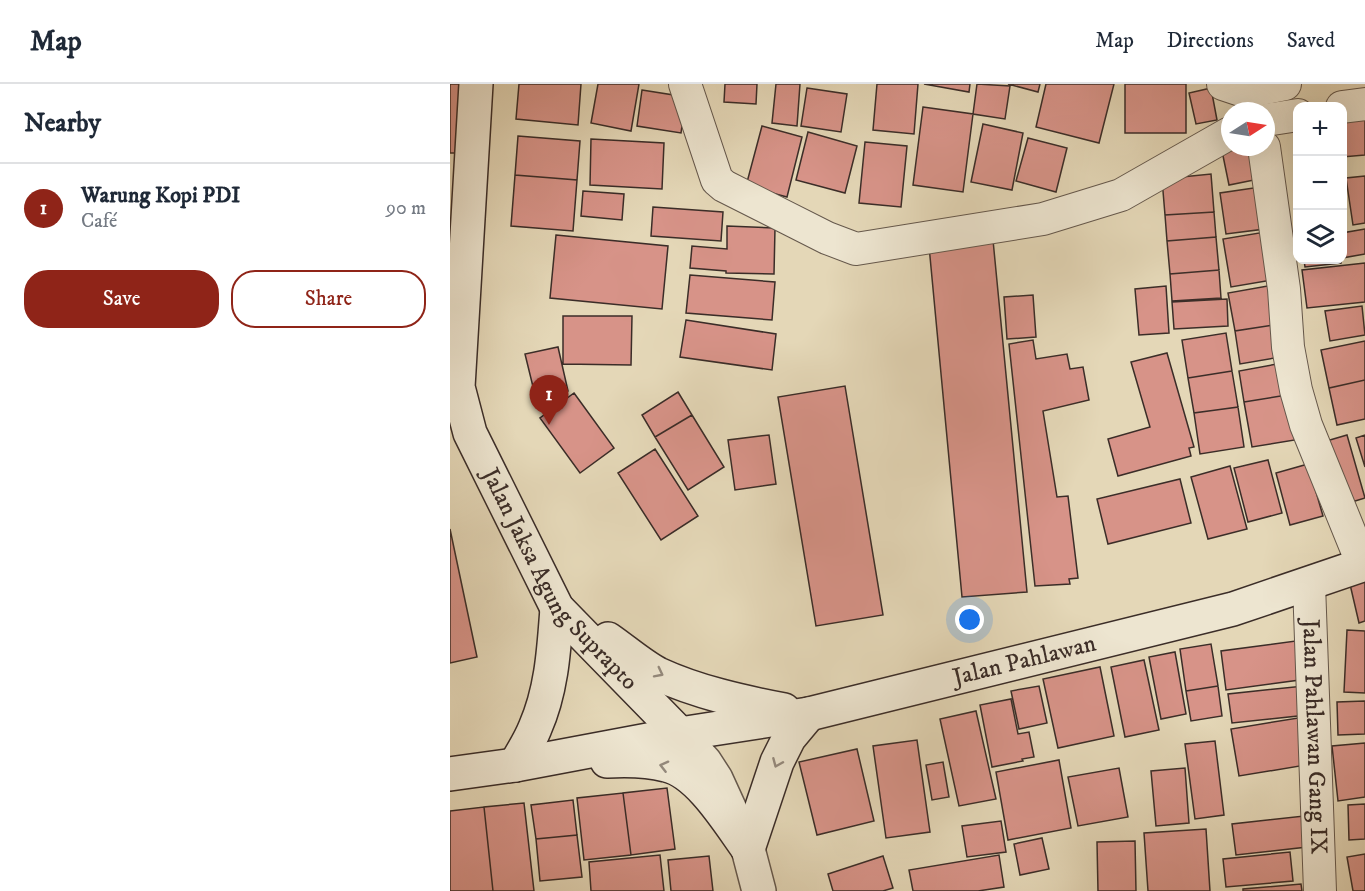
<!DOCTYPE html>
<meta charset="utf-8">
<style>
body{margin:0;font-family:"IM FELL DW Pica",serif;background:#f6f6f7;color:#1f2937}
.controls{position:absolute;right:18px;top:18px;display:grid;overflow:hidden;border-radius:12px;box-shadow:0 6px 24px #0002}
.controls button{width:54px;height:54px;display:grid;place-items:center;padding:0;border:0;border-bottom:2px solid #e0e1e3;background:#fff;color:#1f2937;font:30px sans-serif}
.compass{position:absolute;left:771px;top:18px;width:54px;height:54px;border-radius:50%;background:#fff;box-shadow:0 6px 24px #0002;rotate:78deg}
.you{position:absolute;left:520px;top:536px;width:21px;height:21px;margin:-15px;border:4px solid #fff;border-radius:50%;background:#1a73e8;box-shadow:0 0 0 9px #1a73e833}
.badge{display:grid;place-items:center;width:39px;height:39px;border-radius:50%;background:#8f2418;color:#fff;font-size:20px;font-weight:700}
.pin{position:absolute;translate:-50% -50px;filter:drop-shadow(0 2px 3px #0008)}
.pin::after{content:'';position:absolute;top:32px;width:21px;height:18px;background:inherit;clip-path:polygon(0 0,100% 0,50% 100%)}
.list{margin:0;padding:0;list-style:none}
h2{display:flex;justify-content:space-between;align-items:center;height:78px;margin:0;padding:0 24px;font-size:26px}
h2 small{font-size:20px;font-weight:400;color:#747a83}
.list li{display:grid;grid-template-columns:39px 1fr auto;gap:18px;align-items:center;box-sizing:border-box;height:90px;padding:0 24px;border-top:2px solid #e0e1e3}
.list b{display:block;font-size:22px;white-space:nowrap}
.list p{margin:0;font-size:20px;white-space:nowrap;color:#747a83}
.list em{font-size:20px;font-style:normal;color:#747a83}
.actions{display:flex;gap:12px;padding:18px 24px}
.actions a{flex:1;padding:14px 0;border:2px solid #8f2418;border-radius:24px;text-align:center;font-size:21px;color:#8f2418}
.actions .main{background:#8f2418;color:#fff}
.icon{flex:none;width:33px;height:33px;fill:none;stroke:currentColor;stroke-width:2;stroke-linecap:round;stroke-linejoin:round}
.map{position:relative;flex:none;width:915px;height:807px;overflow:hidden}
header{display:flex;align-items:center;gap:36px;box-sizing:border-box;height:84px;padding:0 30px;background:#fff;border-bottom:2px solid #e0e1e3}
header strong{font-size:28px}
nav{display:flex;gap:33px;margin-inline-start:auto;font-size:21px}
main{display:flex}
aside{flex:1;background:#fff}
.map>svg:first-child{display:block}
</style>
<header>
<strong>Map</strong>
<nav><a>Map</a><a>Directions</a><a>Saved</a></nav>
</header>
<main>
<aside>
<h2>Nearby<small></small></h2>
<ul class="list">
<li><span class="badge">1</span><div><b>Warung Kopi PDI</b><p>Café</p></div><em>90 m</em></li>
</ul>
<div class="actions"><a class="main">Save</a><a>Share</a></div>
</aside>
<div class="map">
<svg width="915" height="807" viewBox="0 0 915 807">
<rect width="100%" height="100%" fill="#e4d7b7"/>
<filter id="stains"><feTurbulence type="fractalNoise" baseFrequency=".00333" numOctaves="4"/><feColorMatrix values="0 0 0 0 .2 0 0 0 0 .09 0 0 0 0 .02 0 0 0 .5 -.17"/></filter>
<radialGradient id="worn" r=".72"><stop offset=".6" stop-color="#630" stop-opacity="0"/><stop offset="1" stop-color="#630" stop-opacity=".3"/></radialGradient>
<path fill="#d79388" stroke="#3b2d28" stroke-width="1.5" d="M0,0h19l-3,69h-16z
M69,0h62l-3,41 -62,-6z
M148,0h41l-8,47 -40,-8z
M275,0h32l-1,20 -32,-2z
M326,0h24l-3,42 -25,-3z
M427,0h41l-4,50 -41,-4z
M474,0h46l-1,8z
M527,0l33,2 -5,33 -32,-5z
M558,0h32l-2,8z
M596,0h68l-15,59 -63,-16z
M675,0h61v49h-61z
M357,4l40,6 -6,38 -40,-6z
M761,4l6,32 -21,4 -7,-31z
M192,6l44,7 -5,36 -44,-7z
M473,23l50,7 -10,78 -50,-7z
M915,26v45l-23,2v-46z
M533,40l40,9 -11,57 -41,-8z
M312,42l40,11 -15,60 -41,-11z
M358,48l49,14 -12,47 -49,-13z
M68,52l62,5 -3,39 -62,-5z
M578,54l39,10 -11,44 -40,-11z
M141,55l73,4 -2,46 -72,-4z
M415,58l42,4 -6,61 -42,-4z
M771,62l36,1 7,31 -35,7z
M761,90l3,38 -49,3 -3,-36z
M65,91l62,5 -4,51 -62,-5z
M915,92v47l-12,2 -7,-47z
M817,102l6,42 -47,6 -6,-41z
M133,107l41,3 -2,26 -41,-4z
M203,123l70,5 -2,29 -70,-5z
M764,128l2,25 -49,4 -2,-26z
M277,142l48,2 -1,46 -48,-1v-2l-36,-3 2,-22 35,3z
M915,145v25l-23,4v-25z
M821,147l7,48 -47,8 -8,-48z
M106,151l112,11 -6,63 -112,-11z
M766,153l3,33 -49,4 -3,-33z
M543,156l34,352 -65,5 -33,-351z
M854,176h37v3l-36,4z
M915,179v39l-58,6 -5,-38z
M769,186l2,28 -49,3 -2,-27z
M240,191l85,7 -3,38 -86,-7z
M823,201l7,39 -45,7 -7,-38z
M716,202l3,47 -30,2 -4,-46z
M583,211l3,42 -29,2 -3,-42z
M777,215l1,27 -54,3 -2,-27z
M912,222l3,29 -35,6 -5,-30z
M113,232h69l-1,49 -68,-1z
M236,236l90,14 -4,36 -92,-13z
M830,240l6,32 -46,8 -5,-33z
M776,249l6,38 -44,7 -6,-38z
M583,256l3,19 31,-5 3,15 13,-2 6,33 -46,11 14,86 11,-1 10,82 -9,1 1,5 -35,2 -26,-242z
M915,257v39l-36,8 -8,-38z
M108,263l10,44 -32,8 -11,-45z
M717,269l27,94 -5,1 2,8 -73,20 -10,-37 42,-12 -19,-65z
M838,278l5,32 -49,8 -5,-31z
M782,287l6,36 -44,6 -6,-35z
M915,296v39l-28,6 -8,-37z
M395,302l38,229 -67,11 -38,-229z
M228,308l14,23 -37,22 -13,-22z
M124,309l40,55 -34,25 -40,-55z
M843,310l8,45 -49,8 -8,-45z
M788,323l6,40 -44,7 -6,-41z
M242,331l32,52 -36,23 -33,-53z
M319,351l7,49 -41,6 -7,-50z
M897,351l18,63 -23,7 -19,-63z
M915,351v32l-9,-29z
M205,365l43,67 -37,24 -43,-67z
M818,376l14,53 -34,9 -14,-54z
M858,380l15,52 -33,9 -14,-52z
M780,382l17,63 -39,10 -17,-62z
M730,395l11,44 -83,21 -11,-45z
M0,445l27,128 -27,6z
M915,492v45l-6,2 -10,-43z
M897,546l18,1v62l-21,-1z
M853,556l4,39 -81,11 -5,-39z
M761,560l7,42 -32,5 -6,-42z
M725,568l11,62 -25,5 -12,-62z
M694,576l15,70 -34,7 -14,-70z
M650,583l14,69 -56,12 -15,-69z
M589,602l8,37 -28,6 -8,-38z
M768,602l4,30 -31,5 -5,-30z
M854,602l3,29 -75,8 -4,-29z
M561,615l7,35 11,-2 5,25 -12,2 1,2 -31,6 -12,-62z
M915,617v33l-27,1 -1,-33z
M526,627l20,88 -37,7 -19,-87z
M848,634l8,47 -67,11 -8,-47z
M467,656l13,92 -44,6 -13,-92z
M765,657l9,74 -29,4 -10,-75z
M915,659v54l-27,4 -6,-55z
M407,665l17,72 -57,14 -18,-73z
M609,676l12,68 -63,12 -12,-68z
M493,678l6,35 -17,3 -6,-35z
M669,684l9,49 -50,9 -10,-49z
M735,684l4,55 -33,3 -5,-55z
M217,704l8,61 -44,6 -8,-62z
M173,709l8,62 -47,5 -7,-62z
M123,716l4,35 -41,4 -5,-34z
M74,719l10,88h-41l-9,-84z
M915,720v35l-16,1 -1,-35z
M34,723l9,84h-43v-80z
M854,732l3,31 -71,8 -4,-31z
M551,737l5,31 -39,5 -5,-31z
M756,745l4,62h-62l-4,-58z
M127,751l5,42 -42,4 -4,-42z
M592,754l7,31 -29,6 -6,-31z
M685,757l1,50h-38l-1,-49z
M840,768l3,29 -67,6 -3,-28z
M915,770v37h-12l-6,-34z
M210,771l4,36h-73l-2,-29z
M549,771l5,32 -26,4h-65l-4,-21z
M259,772l4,35h-42l-3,-31z
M433,772l10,32 -10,3h-50l-5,-17z
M851,800l1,7h-59v-2z"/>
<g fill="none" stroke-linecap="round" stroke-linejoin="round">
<g stroke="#65584c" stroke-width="34">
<g id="minor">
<path d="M235,0l32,96 7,6 103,52 29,11 187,-30 78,-24 109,-62"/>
<path d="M773,0l24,8 38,-8"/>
<path d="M892,23l23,-3"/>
<path d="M816,36l32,-5"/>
<path d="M814,63l20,142 4,58 8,43 10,35 57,140"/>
<path id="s1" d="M859,500l11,307"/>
</g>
</g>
<g stroke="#65584c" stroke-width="36">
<path id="tertiary" d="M230,650l25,28 11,17 32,70 11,42"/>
</g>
<g stroke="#3b2d28" stroke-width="36">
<g id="secondary">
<path id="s2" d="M26,0l-18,303 12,46 87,175 123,126"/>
<path d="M158,555c16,11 33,26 50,35 39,18 84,28 126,36"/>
<path d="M157,677c19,-1 40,-1 59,4 33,7 63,58 82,84"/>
<path d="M65,681c7,-12 15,-24 20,-37 17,-38 19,-80 22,-120"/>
<path id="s3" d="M0,690l65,-9 165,-31 129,-20 424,-105 132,-45"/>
<path d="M298,765l29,-87 12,-24 20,-24"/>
</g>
</g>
<use href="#minor" stroke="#ede5d0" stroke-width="32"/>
<use href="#tertiary" stroke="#ede5d0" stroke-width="33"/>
<use href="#secondary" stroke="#ede5d0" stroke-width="33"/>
</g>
<defs><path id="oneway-chevron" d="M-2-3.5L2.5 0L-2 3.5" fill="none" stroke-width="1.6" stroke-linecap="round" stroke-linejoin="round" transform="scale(1.5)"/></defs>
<g stroke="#94897c">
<use href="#oneway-chevron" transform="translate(209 589) rotate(27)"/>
<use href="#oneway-chevron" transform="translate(327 679) rotate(113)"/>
<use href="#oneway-chevron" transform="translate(214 682) rotate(-166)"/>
</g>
<g text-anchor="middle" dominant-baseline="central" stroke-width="5" stroke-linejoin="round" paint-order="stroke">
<g font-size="24" fill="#3b2d28" stroke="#ede5d0">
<text stroke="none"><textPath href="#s2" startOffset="524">Jalan Jaksa Agung Suprapto</textPath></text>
<text stroke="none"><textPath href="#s3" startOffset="586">Jalan Pahlawan</textPath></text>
<text stroke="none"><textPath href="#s1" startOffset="153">Jalan Pahlawan Gang IX</textPath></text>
</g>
</g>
<rect width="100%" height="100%" filter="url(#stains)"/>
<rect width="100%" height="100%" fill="url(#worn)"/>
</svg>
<div class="controls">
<button>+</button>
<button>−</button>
<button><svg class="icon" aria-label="layers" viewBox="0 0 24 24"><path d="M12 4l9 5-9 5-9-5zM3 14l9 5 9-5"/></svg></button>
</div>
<svg class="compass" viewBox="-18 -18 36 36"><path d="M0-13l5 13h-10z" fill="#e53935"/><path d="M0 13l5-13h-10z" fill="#747a83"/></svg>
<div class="you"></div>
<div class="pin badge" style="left:99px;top:341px">1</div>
</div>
</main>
